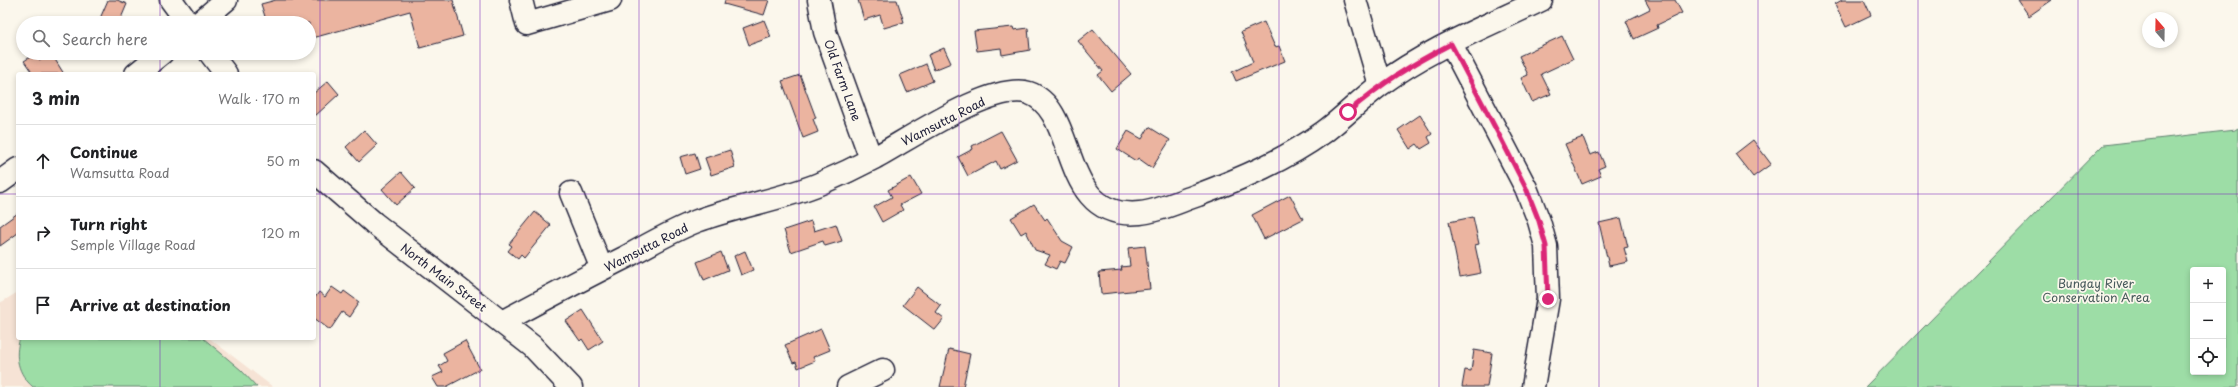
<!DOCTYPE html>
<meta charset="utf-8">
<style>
body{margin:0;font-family:"Playpen Sans",sans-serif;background:#f2f2f2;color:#202124}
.controls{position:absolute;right:12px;bottom:12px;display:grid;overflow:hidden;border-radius:4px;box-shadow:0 2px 6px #0003}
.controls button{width:36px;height:36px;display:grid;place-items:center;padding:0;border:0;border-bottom:1px solid #e0e0e0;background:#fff;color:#202124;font:20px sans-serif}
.compass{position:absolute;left:2142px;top:12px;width:36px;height:36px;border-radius:50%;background:#fff;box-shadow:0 2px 6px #0003;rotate:340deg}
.stop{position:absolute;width:12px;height:12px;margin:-9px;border:3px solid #db2777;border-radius:50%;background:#fff}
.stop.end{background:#db2777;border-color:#fff;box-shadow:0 1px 4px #0008}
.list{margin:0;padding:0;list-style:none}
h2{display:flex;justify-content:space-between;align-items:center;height:52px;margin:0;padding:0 16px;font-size:17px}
h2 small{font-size:13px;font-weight:400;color:#757577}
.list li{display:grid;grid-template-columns:26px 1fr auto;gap:12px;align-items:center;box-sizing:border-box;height:72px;padding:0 16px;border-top:1px solid #e0e0e0}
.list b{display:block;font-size:15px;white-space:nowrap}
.list p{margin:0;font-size:13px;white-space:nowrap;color:#757577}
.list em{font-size:13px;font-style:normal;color:#757577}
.icon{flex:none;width:22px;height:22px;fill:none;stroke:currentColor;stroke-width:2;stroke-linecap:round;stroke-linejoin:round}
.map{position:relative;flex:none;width:2238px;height:387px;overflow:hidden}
.search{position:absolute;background:#fff;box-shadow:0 2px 6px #0003;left:16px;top:16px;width:300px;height:44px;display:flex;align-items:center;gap:10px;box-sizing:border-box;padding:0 14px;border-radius:22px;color:#757577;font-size:15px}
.panel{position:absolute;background:#fff;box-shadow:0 2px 6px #0003;left:16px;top:72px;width:300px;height:268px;border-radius:4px}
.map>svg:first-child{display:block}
</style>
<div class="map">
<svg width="2238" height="387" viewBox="0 0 2238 387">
<rect width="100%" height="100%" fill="#fbf7ec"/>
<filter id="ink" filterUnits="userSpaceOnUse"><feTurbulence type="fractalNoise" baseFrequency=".025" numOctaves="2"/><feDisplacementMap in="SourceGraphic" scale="8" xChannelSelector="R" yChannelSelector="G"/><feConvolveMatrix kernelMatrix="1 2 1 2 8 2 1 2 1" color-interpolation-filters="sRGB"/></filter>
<g filter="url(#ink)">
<path fill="#f6e3d5" d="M18,292v46h191l64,49h-273v-84z"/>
<path fill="#9ddda6" stroke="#608070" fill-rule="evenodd" d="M2238,128v259h-373l238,-242 132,-15zM2193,270h30v102h-30z
M20,338h183l38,32 16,17h-224c-15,-13 -19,-30 -13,-49z"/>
<path fill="#ebb4a0" stroke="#22223b" d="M108,0h9l10,4 -8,19h-21z
M276,0h177l10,36 -43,12 -10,-37 -101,28v-16h-42l-6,-19z
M725,0h44l-5,15 -40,-11z
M858,0h39l7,22 -20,6 -4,-13 -16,5z
M1645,0h30l7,13 -25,12 1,3 -24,11 -8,-18 24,-12z
M1842,0h22l7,15 -25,12 -11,-23z
M2018,0h34l-23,16z
M764,20l7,17 -22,8 -6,-17z
M1264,22l11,25 4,-1 6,15 -49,20 -4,-9 21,-10 -12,-30z
M1013,27l1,3 14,-2 2,22 -28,5 -1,-7 -24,3 -3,-20z
M1093,29l38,45 -20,17 -13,-16 5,-4 -25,-30z
M1562,36l11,23 -32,15 10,20 -19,8 -11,-24 7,-3 -9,-19z
M944,48l7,15 -17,7 -6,-15z
M51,53l13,21h-31l-9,-13 11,-7 4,6z
M926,64l7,17 -26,11 -7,-17z
M800,75l16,43 -3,1 5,13 -15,6 -21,-57z
M328,81l11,13 -25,23v-24z
M1420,115l12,19 -4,3 3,6 -10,6 -4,-5 -7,5 -12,-19z
M1149,127l21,13 -18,28 -14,-10 -2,3 -19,-12 11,-18 14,8z
M364,130l13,15 -18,17 -13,-15z
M1001,131l16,29 -17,9 -4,-8 -28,15 -10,-19 15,-8 -1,-3z
M1583,137l7,18 9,-3 6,14 -7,3 3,7 -19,8 -17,-40z
M1753,140l18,24 -18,13 -18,-23z
M730,150l5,17 -24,8 -6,-17z
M695,153l5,16 -15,5 -5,-17z
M401,172l14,16 -19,17 -14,-16z
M911,177l10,17 -21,11 3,5 -21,12 -8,-15 18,-10 -4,-7z
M1290,195l13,24 -39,20 -12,-24z
M1034,204l11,16 2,-2 15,23 11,6 -8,16 -5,-2 -4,8 -11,-5 5,-9 -15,-5 -9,-19 -5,3 -10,-16z
M535,212l16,13 -27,33 -3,-3 -3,4 -10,-8 4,-5 -3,-2z
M18,213v20l-18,13v-20z
M1473,217l6,27 -4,1 6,28 -21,4 -11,-55z
M1621,218l7,29 -4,1 4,14 -19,4 -10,-43z
M811,221l3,10 22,-7 6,17 -17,5 -2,-5 -32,11 -7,-22z
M1145,246l5,43 -49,5 -2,-22 23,-2 -1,-3 9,-1 -2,-18z
M745,251l8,19 -12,5 -7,-19z
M721,252l7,18 -24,10 -7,-18z
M332,287l10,7 2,-3 15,11 -10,15 -7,-5 -12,18 -16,-12v-19l5,-7 6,5z
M917,287l24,19 -5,7 8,6 -9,11 -32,-25z
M583,310l20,31 -14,9 -7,-11 -2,2 -14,-20z
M821,329l9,21 -17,7 2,4 -17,7 -2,-6 -3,1 -8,-18z
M465,341l15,28 -34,18h-8l-6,-10 11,-5 -4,-6 8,-5 -4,-8z
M949,349l21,5 -7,33h-23z
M1474,350l18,3 -5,34h-25l3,-17 6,1z"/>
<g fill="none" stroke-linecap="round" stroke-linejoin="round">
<g stroke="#22223b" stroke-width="25">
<path id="minor" d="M521,0l6,24 83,-24
M819,0l6,32 46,127
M1355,0l25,85
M199,23l27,-23
M1451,44l75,144 13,33 7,25 2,53 -15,88
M136,74l26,-21
M0,182l18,-13
M571,193l31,76
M502,322c41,-22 82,-44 124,-65 23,-13 46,-26 71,-36 40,-15 83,-21 122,-37 19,-8 38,-17 55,-26 34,-18 119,-77 155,-65 51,18 28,128 111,120 20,-2 40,-12 58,-18 45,-17 87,-35 126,-63 19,-14 36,-32 56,-47 48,-36 107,-59 161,-85
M848,387l35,-17"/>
</g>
<g stroke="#22223b" stroke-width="25">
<path id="major" d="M171,0l17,23
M210,53l16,21
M314,171l60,52 158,123 39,41"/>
</g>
<use href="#minor" stroke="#fbf7ec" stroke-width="22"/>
<use href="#major" stroke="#fbf7ec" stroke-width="22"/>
</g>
</g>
<g fill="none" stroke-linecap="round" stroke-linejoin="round" filter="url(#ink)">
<path stroke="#db2777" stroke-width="5" d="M1348,112c34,-29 64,-48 103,-68l47,89 28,55 13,33 7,25 2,53"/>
</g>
<path fill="none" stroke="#7b2cbf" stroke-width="1" stroke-opacity="0.55" d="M160,0v23M320,0v387M480,0v387M639,0v387M799,0v387M959,0v387M1119,0v387M1279,0v387M1439,0v387M1599,0v387M1758,0v387M1918,0v387M2078,0v387M160,53v21M0,194h18M314,194h1924M160,338v49"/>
<g text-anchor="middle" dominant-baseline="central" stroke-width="3.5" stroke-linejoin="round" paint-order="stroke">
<g font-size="12" fill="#22223b" stroke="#fbf7ec">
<text transform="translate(843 80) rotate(70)">Old Farm Lane</text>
<text transform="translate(943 121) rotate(-27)">Wamsutta Road</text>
<text transform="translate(646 247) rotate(-27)">Wamsutta Road</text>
<text transform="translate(444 277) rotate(37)">North Main Street</text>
</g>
<g font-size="12" fill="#475a5b" stroke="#fbf7ec">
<text x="2096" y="283">Bungay River<tspan x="2096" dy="14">Conservation Area</tspan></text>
</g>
</g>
</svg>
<div class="controls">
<button>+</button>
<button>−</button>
<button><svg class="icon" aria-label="locate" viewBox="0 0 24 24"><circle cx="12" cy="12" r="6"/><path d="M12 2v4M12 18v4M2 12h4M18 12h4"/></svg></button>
</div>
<svg class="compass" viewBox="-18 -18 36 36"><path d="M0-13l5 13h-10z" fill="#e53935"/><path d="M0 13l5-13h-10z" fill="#757577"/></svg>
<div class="stop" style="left:1348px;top:112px"></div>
<div class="stop end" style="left:1548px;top:299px"></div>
<div class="search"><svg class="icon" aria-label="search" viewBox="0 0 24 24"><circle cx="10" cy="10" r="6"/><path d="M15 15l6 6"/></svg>Search here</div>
<section class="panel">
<h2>3 min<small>Walk · 170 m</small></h2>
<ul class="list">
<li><svg class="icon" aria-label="ahead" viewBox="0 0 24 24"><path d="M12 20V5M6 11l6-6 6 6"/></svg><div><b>Continue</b><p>Wamsutta Road</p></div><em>50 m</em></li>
<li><svg class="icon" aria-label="right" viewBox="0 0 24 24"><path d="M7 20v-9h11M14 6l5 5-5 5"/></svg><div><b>Turn right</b><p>Semple Village Road</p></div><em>120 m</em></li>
<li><svg class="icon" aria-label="arrive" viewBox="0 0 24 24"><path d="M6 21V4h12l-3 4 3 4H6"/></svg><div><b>Arrive at destination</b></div></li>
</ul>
</section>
</div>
